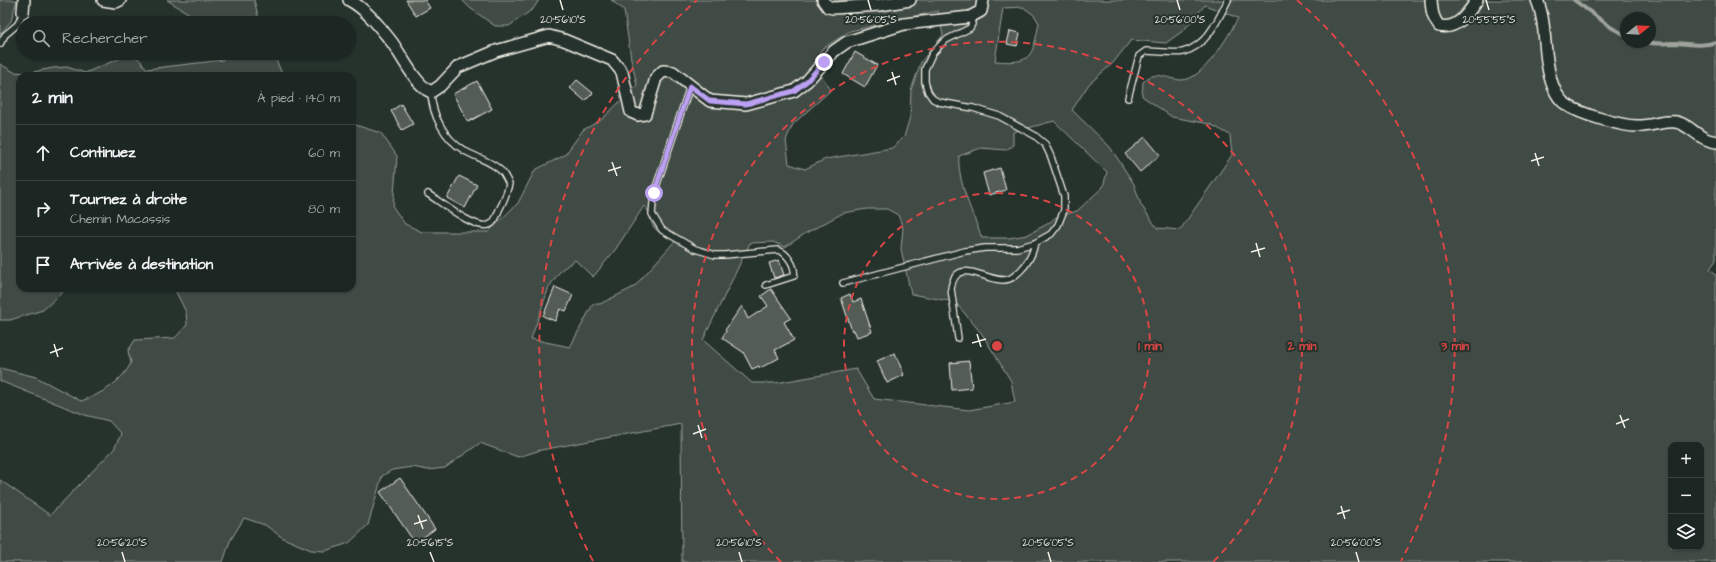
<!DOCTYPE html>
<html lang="fr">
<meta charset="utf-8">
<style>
body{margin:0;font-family:"Architects Daughter",sans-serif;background:#252e2a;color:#f1f3f6}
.controls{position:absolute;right:12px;bottom:12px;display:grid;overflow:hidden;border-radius:8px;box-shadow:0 1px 3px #0004}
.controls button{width:36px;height:36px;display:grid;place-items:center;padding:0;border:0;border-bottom:1px solid #3a4340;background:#1c2622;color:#f1f3f6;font:20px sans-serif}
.compass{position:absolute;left:1620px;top:12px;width:36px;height:36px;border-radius:50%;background:#1c2622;box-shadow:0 1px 3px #0004;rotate:72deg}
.stop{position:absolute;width:12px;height:12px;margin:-9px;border:3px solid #bca0f2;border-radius:50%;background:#fff}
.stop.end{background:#bca0f2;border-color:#fff;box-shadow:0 1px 4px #0008}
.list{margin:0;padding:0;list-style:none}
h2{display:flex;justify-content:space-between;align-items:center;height:52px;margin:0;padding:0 16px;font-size:17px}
h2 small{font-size:13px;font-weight:400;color:#a0a5a5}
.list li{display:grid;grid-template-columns:26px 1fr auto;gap:12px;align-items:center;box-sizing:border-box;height:56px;padding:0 16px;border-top:1px solid #3a4340}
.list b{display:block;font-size:15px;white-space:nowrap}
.list p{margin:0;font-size:13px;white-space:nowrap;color:#a0a5a5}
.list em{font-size:13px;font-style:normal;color:#a0a5a5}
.icon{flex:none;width:22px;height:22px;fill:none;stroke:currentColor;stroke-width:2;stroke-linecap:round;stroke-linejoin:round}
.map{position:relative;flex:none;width:1716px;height:562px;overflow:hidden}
.search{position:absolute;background:#1c2622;box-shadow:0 1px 3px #0004;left:16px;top:16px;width:340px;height:44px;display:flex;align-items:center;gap:10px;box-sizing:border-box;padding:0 14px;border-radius:22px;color:#a0a5a5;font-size:15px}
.panel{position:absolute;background:#1c2622;box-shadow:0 1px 3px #0004;left:16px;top:72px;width:340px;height:220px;border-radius:12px}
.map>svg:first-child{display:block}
</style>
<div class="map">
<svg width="1716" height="562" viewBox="0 0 1716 562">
<rect width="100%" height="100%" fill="#26332d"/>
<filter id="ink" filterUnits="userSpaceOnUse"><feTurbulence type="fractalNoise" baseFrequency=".025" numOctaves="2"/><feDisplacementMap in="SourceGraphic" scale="8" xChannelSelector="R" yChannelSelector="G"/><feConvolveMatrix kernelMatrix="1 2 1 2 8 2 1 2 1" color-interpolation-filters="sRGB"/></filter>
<g filter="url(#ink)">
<path fill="#414b45" stroke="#9a9e96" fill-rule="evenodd" d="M0,0h17l-6,21 -11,13z
M167,0h87l6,23h-56z
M462,0h77l-6,9 -24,17h-14l-25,-18z
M611,0h1105v260l-6,9 6,5v288h-1034l-1,-138 -140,26 -23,7 -38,-14 -35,25 -17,2 -16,-3 -20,3 -10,6 -14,49 -19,18 -24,8 -14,-1 -28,-12 -18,-13 -21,-7 -14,23 -7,21h-223v-82l50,35 64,-66 7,-15 -12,-13 -24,-6 -85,-34v-13l36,9 45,24c19,-6 41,-19 50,-38l-3,-12 7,-11 40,-2 12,-13 -1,-13 -12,-24h178v-164l29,9 16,23 -4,51 12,17 17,8h66l30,-29 17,-33 30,-15 18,-25 18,-10 36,-35 -6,-26 -7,-49zM1205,5l33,13c-9,17 -35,63 -57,62 -16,-1 -25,-11 -38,2l-1,14 30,21 38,7 20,11 2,20 -52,75 -23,-2 -16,-23 -7,-21 -24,-37 -38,-37 17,-26 24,-21 18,-23 35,3 18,-13zM1023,7l11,8 5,8c-7,35 -7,41 -44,38l8,-53zM938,11l5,24 -22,27 -10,28 -1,27 -6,20 -12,11 -66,11 -21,10 -16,-5 -3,-24 7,-16 38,-34 -18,-27 9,-14 28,-18zM1626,18h24v24h-24zM1054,121l53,51 -4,15 -26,24 -21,6 -7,6 -22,12 -18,3h-27c-9,-24 -25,-57 -23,-82l22,-8 25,2 7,-5v-13zM644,206c7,6 5,13 9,20 5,7 15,11 22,15l-41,46 -34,17h-7l-23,43 -39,-8 18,-52 12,-17 14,-10 18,17 22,-27zM867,209h20l11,6 5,13 -2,21 10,45 44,8 27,32 29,47 4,21 -46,8 -95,-11 -18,-30 -80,14h-24l-49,-43 47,-97 23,-1 12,5 21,-14 37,-20zM1671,445h30v102h-30z
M224,53h49l10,23h-263v212h47l-24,22 -33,10h-10v-256l14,8 14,1 25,-5 14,-1 18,6 43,-18 10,3 9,11 76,-9z"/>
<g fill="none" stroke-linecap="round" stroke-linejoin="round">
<path stroke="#9fa39b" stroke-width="4" d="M1574,0l38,28 14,7
M1647,42c10,3 18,1 28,1 15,1 27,4 41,-1"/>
</g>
<path fill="#525c55" stroke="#f4f1e8" d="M406,0h19l5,8 -14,8z
M1010,31l10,2 -3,13 -10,-2z
M855,52l22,13 -12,22 -22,-13z
M577,80l16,13 -8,8 -15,-13z
M477,81l15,28 -24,13 -15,-28z
M401,104l12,20 -11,6 -11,-19z
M1145,137l15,18 -20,17 -15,-18z
M1000,168l6,22 -17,5 -6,-22z
M459,176l18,9 -12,23 -18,-10z
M779,260l5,15 -10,3 -5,-15z
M555,287l18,8 -7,16 -6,-2 -5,12 -12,-5z
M771,289l20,29 -7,4 10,18 -19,10 4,8 -19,10 -1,-2 -7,3 -9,-17 -21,-14 4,-7 -1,-1 17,-24 6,13 20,-13 -7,-10z
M850,294l3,8 8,-3 11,33 -15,5 -3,-7 -2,1 -11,-33z
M895,353l9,22 -17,8 -10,-22z
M969,361l3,27 -20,2 -2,-27z
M400,478l35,51 -20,14 -35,-51z"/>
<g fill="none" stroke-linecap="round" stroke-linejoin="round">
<g stroke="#f4f1e8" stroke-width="8">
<path id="service" d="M0,44l5,-9 13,-11 5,-12
M690,86l-36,107 -2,21 10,16 33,19 20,6h10l53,-5c9,3 18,16 16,26l-28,9
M1128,98l11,-42 7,-5c10,0 28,3 37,1 24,-6 35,-32 45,-52
M428,194c13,8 47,36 61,31 6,-2 8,-10 10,-15 5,-9 8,-17 10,-26 -2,-4 -4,-8 -6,-11 -9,-11 -26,-15 -38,-22 -21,-12 -33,-36 -34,-59
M843,283l122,-32 20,-3h32l18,-5 16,-9 7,-9 6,-15v-14l-13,-39 -6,-13 -11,-9 -35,-19 -26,-8 -34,-6 -6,-3 -5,-7 -3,-10v-13l7,-15 12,-13 26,-13 2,-4 -2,-7
M958,338l-7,-49c5,-37 39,-3 58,-10 5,-2 9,-6 12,-9 8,-8 12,-17 14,-27"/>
</g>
<g stroke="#f4f1e8" stroke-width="14">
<path id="minor" d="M103,0l13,2 4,-2
M349,0c17,9 30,26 42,41 10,13 25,45 40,51l9,-6 18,-19 38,-16 53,-15 15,4 48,20 10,12 9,40 7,3 7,-1 11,-36 7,-7 10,1 37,29 36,3 48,-13 13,-10 27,-30 13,-9 57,-18 66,-7 11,-6 2,-11
M823,0l5,7 5,1 47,-3 30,-5
M1431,0c1,11 1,17 8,26 19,4 29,-13 38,-26
M1537,0c11,26 5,58 16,86 3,8 7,15 14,19 13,9 54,21 70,21 13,1 26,-6 39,-4 11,2 17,10 26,15 4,3 9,4 14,5
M23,12l1,-12"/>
</g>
<use href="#service" stroke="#26332d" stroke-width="5.5"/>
<use href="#minor" stroke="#26332d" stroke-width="11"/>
</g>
</g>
<g fill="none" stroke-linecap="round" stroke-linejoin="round" filter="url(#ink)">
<path stroke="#bca0f2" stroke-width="5" d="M654,193l36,-107 20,15 36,3 48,-13 13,-10 17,-19"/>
</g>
<path fill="none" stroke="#f4f1e8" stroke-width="1.5" d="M560,0l3,10M868,0l3,10M1177,0l3,10M1486,0l3,10M892,72l4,13M887,81l13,-5M1535,153l4,13M1531,161l13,-4M612,162l5,14M608,171l13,-4M1256,243l4,14M1251,252l14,-4M977,334l4,13M972,343l14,-4M54,344l4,13M50,353l13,-5M1620,415l5,13M1616,424l13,-5M698,425l4,13M693,434l13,-5M1341,506l4,13M1337,514l13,-4M418,515l5,14M414,524l13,-4M122,552l3,10M430,552l4,10M739,552l3,10M1048,552l3,10M1356,552l3,10"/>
<g fill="none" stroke="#da4645" stroke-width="2" stroke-dasharray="7 5">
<circle cx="997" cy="346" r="153"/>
<path d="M781 562A305 305 0 1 1 1213 562"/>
<path d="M593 561A458 458 0 0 1 697 0M1297 0A458 458 0 0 1 1401 561"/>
</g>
<g font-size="10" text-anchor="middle" fill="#f4f1e8" stroke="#26332d" stroke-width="4" stroke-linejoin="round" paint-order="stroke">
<text x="563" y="23">20°56'10"S</text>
<text x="871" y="23">20°56'05"S</text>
<text x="1180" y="23">20°56'00"S</text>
<text x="1489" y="23">20°55'55"S</text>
<text x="122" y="546">20°56'20"S</text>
<text x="430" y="546">20°56'15"S</text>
<text x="739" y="546">20°56'10"S</text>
<text x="1048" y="546">20°56'05"S</text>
<text x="1356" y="546">20°56'00"S</text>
</g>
<circle cx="997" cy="346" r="6" fill="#da4645" stroke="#26332d" stroke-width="2"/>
<g font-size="12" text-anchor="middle" font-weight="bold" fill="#da4645" stroke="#26332d" stroke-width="4" stroke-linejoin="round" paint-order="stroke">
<text x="1150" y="350">1 min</text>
<text x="1302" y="350">2 min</text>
<text x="1455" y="350">3 min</text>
</g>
</svg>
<div class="controls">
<button>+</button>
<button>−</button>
<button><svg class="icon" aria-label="layers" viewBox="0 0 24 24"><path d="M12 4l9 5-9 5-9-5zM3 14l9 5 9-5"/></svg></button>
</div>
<svg class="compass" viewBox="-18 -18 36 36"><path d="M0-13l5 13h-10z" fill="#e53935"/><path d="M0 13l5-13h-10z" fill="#a0a5a5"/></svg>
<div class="stop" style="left:654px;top:193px"></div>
<div class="stop end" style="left:824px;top:62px"></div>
<div class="search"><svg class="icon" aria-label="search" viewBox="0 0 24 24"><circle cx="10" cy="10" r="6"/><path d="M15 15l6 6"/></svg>Rechercher</div>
<section class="panel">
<h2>2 min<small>À pied · 140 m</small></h2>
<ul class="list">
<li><svg class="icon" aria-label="ahead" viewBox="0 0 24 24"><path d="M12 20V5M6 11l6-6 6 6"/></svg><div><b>Continuez</b></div><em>60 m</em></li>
<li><svg class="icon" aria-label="right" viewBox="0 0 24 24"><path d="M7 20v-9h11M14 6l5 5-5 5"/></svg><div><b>Tournez à droite</b><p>Chemin Macassis</p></div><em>80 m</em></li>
<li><svg class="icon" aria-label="arrive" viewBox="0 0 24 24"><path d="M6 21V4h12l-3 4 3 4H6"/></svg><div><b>Arrivée à destination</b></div></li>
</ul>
</section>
</div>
